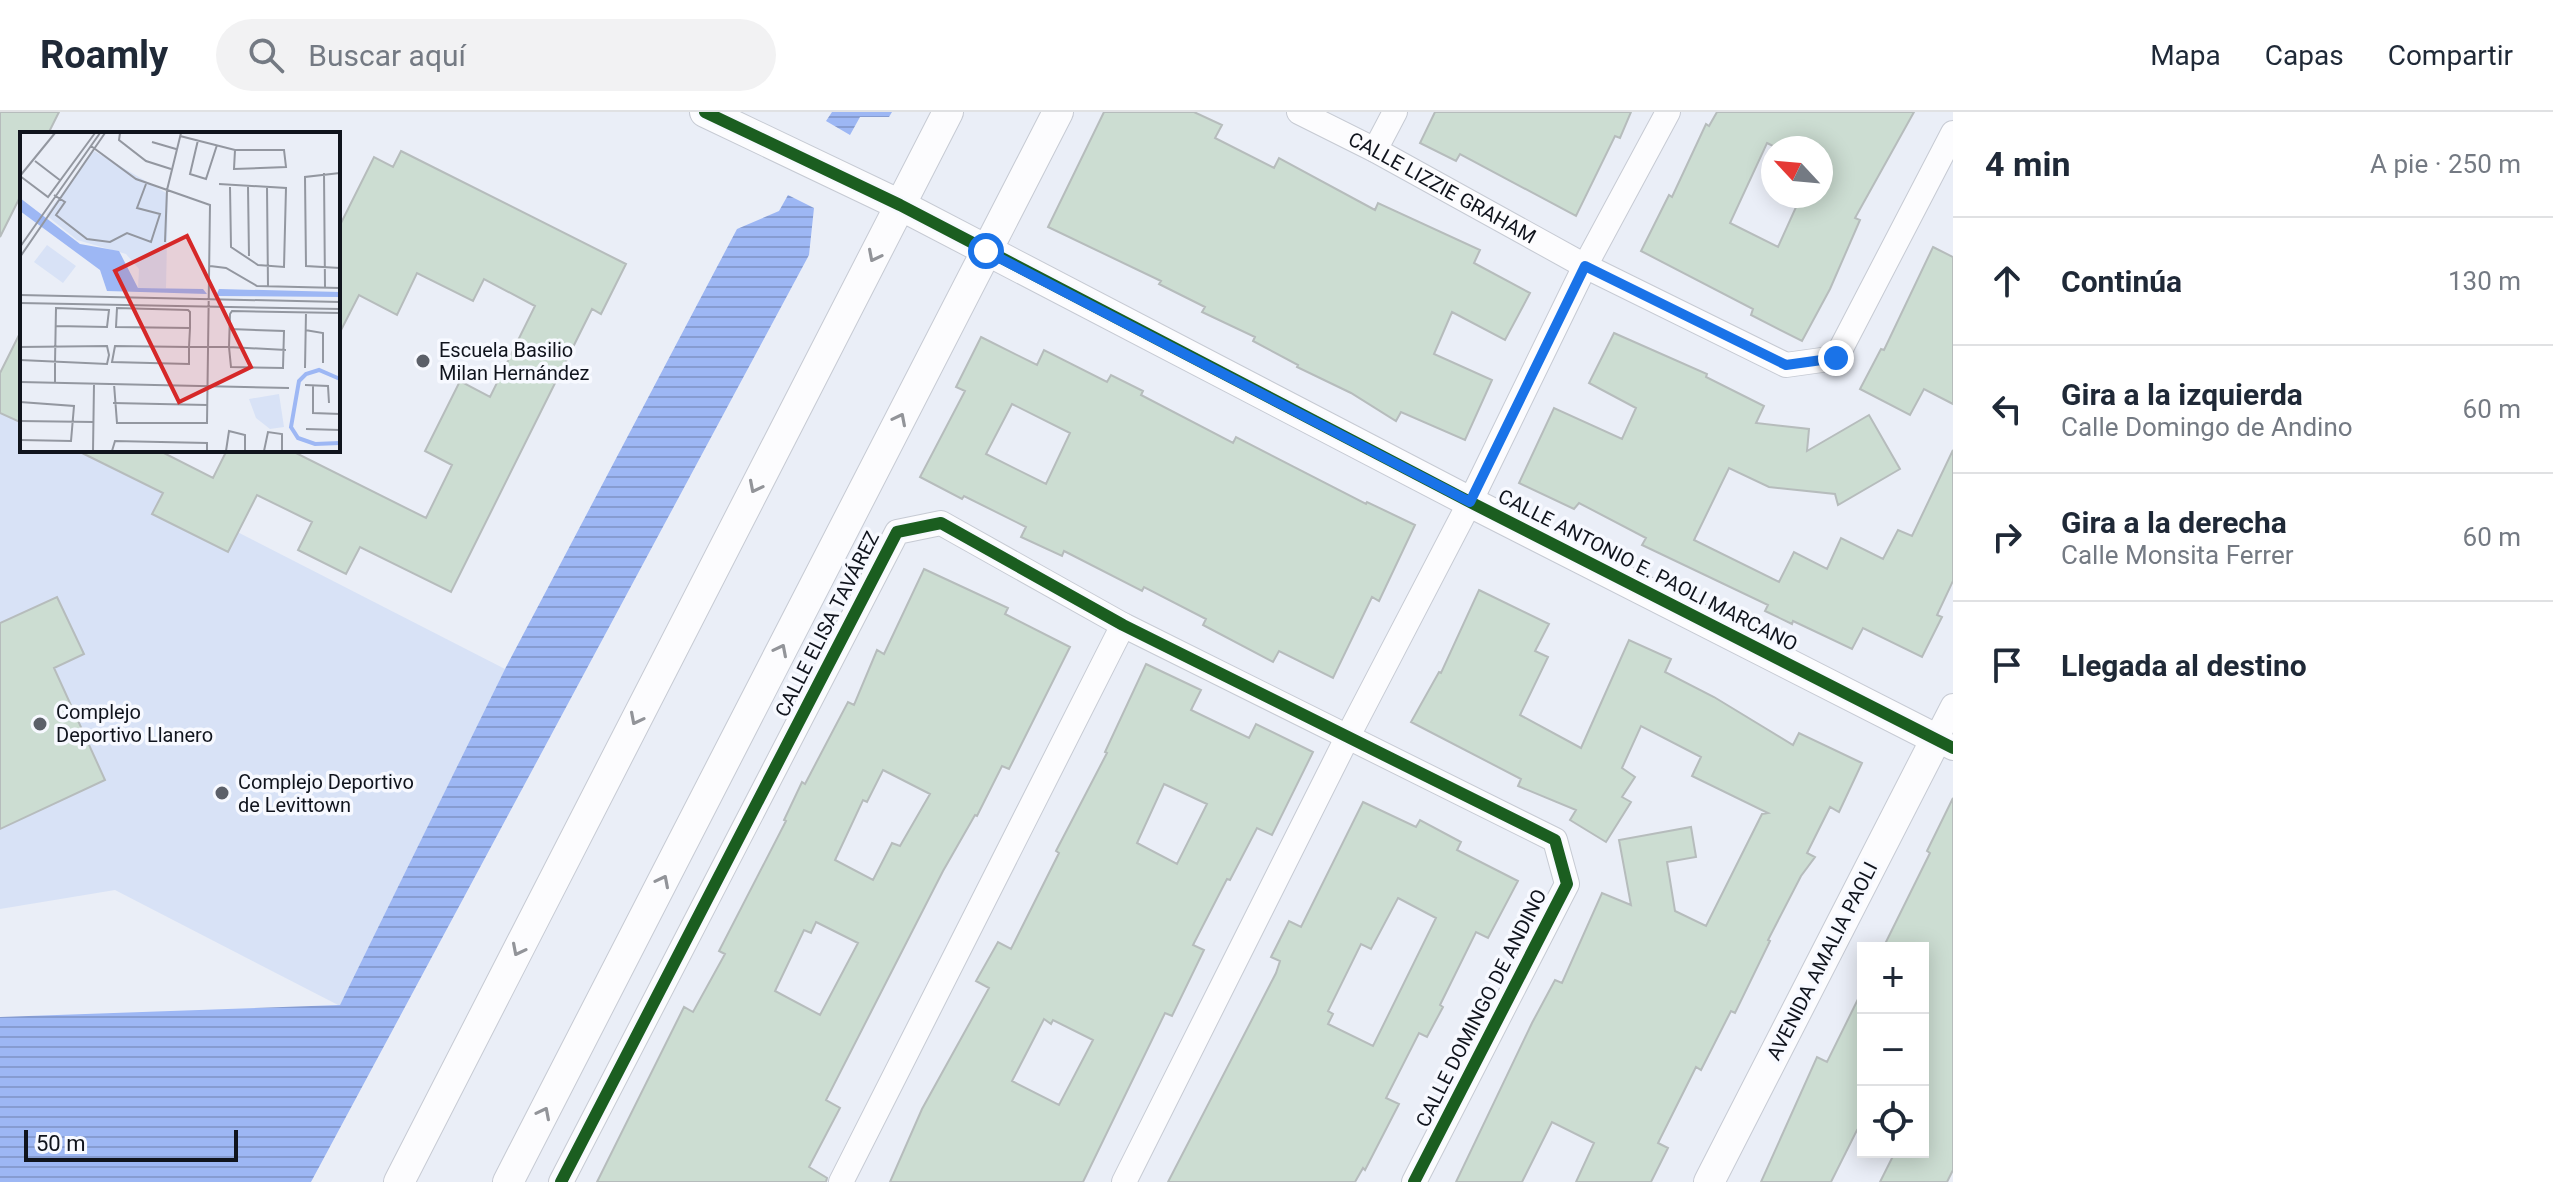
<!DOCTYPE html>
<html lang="es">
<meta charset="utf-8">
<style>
body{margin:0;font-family:Roboto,sans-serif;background:#f2f2f3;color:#1f2937}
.controls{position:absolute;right:24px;bottom:24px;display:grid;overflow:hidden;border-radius:0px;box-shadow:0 4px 20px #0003}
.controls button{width:72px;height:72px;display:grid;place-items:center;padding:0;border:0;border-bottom:2px solid #e0e1e3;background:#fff;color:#1f2937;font:40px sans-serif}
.compass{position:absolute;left:1761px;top:24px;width:72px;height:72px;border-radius:50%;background:#fff;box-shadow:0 4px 20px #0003;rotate:296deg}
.scale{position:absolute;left:24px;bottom:20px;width:214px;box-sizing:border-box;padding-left:8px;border:4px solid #10141d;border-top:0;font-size:22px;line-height:28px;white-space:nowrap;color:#10141d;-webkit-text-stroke:6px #f7f9ff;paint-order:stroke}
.stop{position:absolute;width:24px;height:24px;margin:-18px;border:6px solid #1a73e8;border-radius:50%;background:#fff}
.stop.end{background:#1a73e8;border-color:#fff;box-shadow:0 2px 8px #0008}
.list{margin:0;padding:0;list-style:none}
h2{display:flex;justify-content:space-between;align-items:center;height:104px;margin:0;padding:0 32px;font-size:34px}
h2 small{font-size:26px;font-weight:400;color:#747a83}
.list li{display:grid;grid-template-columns:52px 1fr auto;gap:24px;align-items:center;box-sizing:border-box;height:128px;padding:0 32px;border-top:2px solid #e0e1e3}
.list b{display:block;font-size:30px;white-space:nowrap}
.list p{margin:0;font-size:26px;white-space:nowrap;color:#747a83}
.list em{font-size:26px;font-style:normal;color:#747a83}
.icon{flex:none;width:44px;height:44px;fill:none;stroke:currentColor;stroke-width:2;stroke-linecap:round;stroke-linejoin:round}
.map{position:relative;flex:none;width:1953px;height:1070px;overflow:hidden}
header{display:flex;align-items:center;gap:48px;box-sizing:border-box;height:112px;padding:0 40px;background:#fff;border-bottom:2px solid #e0e1e3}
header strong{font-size:38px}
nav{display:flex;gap:44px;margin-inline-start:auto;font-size:28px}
.search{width:560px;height:72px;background:#f2f2f3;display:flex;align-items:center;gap:20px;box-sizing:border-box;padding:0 28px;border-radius:44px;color:#747a83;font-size:30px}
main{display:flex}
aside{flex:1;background:#fff}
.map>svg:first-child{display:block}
</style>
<header>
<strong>Roamly</strong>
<div class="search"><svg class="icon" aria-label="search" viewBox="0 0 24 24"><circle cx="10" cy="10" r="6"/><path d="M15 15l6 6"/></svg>Buscar aquí</div>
<nav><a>Mapa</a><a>Capas</a><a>Compartir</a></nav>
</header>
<main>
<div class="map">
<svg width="1953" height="1070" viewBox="0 0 1953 1070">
<defs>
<pattern id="water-rules" width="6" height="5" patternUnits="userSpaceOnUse" patternTransform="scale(2)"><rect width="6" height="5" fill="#9db7f4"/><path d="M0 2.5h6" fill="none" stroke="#869cd1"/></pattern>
</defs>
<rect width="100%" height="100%" fill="#eaeef7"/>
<path fill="#d8e2f6" d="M0,299l22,11v28h55l428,219 -165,337 -225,-116 -115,19z"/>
<path fill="url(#water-rules)" d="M832,0h60l-3,5h-29l-10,18 -24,-14z
M788,83l26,13 -5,47 -498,927h-311v-165l340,-12 165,-336 232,-440 42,-18z"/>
<path fill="#ccddd2" stroke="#b6bcbc" stroke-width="2" fill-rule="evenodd" d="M0,0h59l-11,22h-26v59l-22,44z
M1104,0h90l28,13 -7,13 59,30 5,-10 96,52 3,-7 102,47 -6,13 56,30 -25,47 -53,-28 -18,42 58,26 -27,60 -64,-28 -5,9 -45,-28 -54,-26 1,-2 -45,-24 2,-4 -53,-25 3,-5 -46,-23 2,-3 -113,-54z
M1435,0h196l-11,26 -5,-2 -39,80 -116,-62 -4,7 -36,-18z
M1717,0h197l-59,106 5,2 -30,69 -28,52 -51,-26 2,-6 -112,-58 28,-56 3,2 34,-73 3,2zM1767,31l10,5h44v48h-20l-23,51 -48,-24z
M401,39l225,113 -25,50 -9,-5 -141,283 -91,-45 -14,27 -48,-24 14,-28 -55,-27 -29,57 -76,-38 11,-21 -87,-43h82l55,28 14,-28h63l136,68 26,-53 -27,-14 35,-70 30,16 45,-91 -51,-27 -11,22 -56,-28 -20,42 -38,-20 -21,41v-107l36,-72 19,10z
M1933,135l20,10v147l-29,-15 -14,26 -50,-26 21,-40 3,1z
M22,217v94l-22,-10v-40z
M1614,221l93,41 -1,3 58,29 -8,17 53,6 -2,22 62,-36 31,54 -62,36 -3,-11 -66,-7 -40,-19 -35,72 85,42 15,-30 33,17 14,-31 42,21 15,-29 14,6 41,-86v131l-16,34 5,2 -20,40 -59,-29 -11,21 -59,-28 -1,3 -27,-13 3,-6 -126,-60 4,-7 -67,-35 -5,6 -55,-26 35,-75 68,31 14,-31 -47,-25z
M981,225l56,28 7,-15 63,32 4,-7 32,16 -2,4 92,48 3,-6 130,67 1,-2 48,23 -36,76 -7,-4 -39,81 -54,-27 -6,11 -70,-37 3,-6 -62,-32 -2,4 -78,-40 -2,5 -41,-19 5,-10 -62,-31 -2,3 -42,-22 45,-86 -9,-4zM1012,292l58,29 -24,51 -60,-30z
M924,457l84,39 -3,6 65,33 -61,122 -7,-3 -25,50 -2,-1 -32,56 -117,229 14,8 -31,59 18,11 -1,4h-229l87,-175 9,5 32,-58 -6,-3 67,-130 -2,-1 18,-38 3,2 43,-82 6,3 23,-55 7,4zM883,658l47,24 -30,52 -8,-3 -19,37 -38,-20 28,-60 4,2zM816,810l42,21 -38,72 -45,-24 29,-61 7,3z
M1479,478l70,34 -14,27 13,6 -28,58 61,33 48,-108 42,19 -6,13 49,25 79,48 6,-12 63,30 -23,49 -9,-5 -23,46 8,4 -14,19 -33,64 2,1 -35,72 -4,-2 -30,59 -5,-3 -38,76 10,5 -17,34h-75l18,-39 -42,-21 -30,60h-66l76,-159 23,-43 7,3 40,-90 29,12 -12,-65 72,-13 5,30 -29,5 8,49 31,15 56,-112 6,-1 -76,-37 9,-19 -60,-31 -19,42 13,9 -13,20 9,5 -25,40 -36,-22 6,-10 -58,-24 3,-7 -110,-57 28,-50 2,1z
M57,485l27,57 -30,14 51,112 -105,49v-206z
M1146,552l55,26 -10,20 58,28 7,-14 57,28 -41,83 -15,-7 -27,52 -3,-1 -34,66 11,5 -32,66 -7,-3 -82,169h-193l32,-73 67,-121 -13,-7 22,-39 13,7 48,-96 -3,-2 51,-98 -2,-1zM1164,672l43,20 -30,60 -40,-21zM1044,907l7,5 2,-4 40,20 -34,65 -47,-24z
M1953,686v372l-6,12h-67l15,-30h28v-204h-40l47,-95 -3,-2z
M1363,690l53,25 4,-7 41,22 -4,8 61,31 -30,57 -12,-6 -36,73 3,2 -16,30 -8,-4 -33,65 13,6 -34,66 -2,-2 -8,14h-187l108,-209 4,-12 -9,-4 18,-36 12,6zM1398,786l38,20 -63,128 -45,-22 5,-10 -5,-3 33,-67 10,5z
M1863,877v144l-6,-3 -26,52h-70l56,-125 10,5z"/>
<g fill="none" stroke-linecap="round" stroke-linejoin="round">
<g stroke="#c6cad3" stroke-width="26">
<g id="minor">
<path id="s1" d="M1299,0l76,38 210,116 201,99 50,-7 117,-225"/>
<path d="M1375,38l20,-38"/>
<path d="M1953,594l-17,33 17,9"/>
<path d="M561,1070l336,-650 44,-9 182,102 432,215 12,44 -153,298"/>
<path d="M841,1070l282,-557"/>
<path d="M1124,1070l224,-446 122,-234 115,-236 83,-154"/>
</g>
</g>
<g stroke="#c6cad3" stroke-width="32">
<path id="tertiary" d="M705,0l195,93 570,297 466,237 -227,443
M399,1070l549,-1070
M508,1070l550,-1070"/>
</g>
<use href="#minor" stroke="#fcfcfe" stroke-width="24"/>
<use href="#tertiary" stroke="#fcfcfe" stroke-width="30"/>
<g stroke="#f7f9ff" stroke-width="17">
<path id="cycleway" d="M705,0l195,93 570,297 483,246
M561,1070l336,-650 44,-9 182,102 432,215 12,44 -153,298"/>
</g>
<use href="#cycleway" stroke="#1b5e20" stroke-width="12"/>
</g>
<defs><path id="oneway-chevron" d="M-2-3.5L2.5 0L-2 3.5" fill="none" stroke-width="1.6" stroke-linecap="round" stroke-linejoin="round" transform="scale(2)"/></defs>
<g stroke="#929499">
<use href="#oneway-chevron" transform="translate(874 144) rotate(117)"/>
<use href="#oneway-chevron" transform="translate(900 307) rotate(-63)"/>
<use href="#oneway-chevron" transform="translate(755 375) rotate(117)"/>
<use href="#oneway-chevron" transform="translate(781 538) rotate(-63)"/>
<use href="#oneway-chevron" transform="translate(636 607) rotate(117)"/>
<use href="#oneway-chevron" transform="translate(663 769) rotate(-63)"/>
<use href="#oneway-chevron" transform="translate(518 838) rotate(117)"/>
<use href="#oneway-chevron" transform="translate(544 1001) rotate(-63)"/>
</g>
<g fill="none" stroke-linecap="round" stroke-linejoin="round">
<path stroke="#1a73e8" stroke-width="10" d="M986,139l484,251 115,-236 201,99 50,-7"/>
</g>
<g fill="#5c6069" stroke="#f7f9ff" stroke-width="3">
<circle cx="423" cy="249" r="8"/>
<circle cx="40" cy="612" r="8"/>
<circle cx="222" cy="681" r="8"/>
</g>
<g text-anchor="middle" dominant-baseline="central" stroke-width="7" stroke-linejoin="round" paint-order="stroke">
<g font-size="20" fill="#10141d" stroke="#f7f9ff">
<text stroke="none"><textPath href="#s1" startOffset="162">CALLE LIZZIE GRAHAM</textPath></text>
<text transform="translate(1648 458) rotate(27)">CALLE ANTONIO E. PAOLI MARCANO</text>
<text transform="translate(827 512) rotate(-63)">CALLE ELISA TAVÁREZ</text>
<text transform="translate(1822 849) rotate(-63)">AVENIDA AMALIA PAOLI</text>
<text transform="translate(1481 896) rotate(-63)">CALLE DOMINGO DE ANDINO</text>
</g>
<g font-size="20" fill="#10141d" stroke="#f7f9ff" text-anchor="start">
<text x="439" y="238">Escuela Basilio<tspan x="439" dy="23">Milan Hernández</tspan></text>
<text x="56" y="600">Complejo<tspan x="56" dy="23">Deportivo Llanero</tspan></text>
<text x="238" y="670">Complejo Deportivo<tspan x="238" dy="23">de Levittown</tspan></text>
</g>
</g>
<g transform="translate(20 20)">
<rect width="320" height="320" fill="#eaeef7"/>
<path d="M74,19l74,43 -2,94h-28l1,-19 -13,-15 -49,-14 -31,-25zM27,113l29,21 -13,17 -29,-21zM259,262l5,33 -14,2 -14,-11 -7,-19z" fill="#d8e2f6"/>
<path d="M0,66l60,46 39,7 19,37 65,1 4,5 -100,-3 -7,-21 -80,-59zM199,157l121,3v5l-124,-1z" fill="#9db7f4"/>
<path fill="none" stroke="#9db7f4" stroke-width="4" d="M320,247l-21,-9 -13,4 -7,7 -8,46 7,11 17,6 25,-1"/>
<path fill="none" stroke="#9397a0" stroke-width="2" d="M100,1l-1,7 27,21 25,8M160,4l55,14h49l2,17 -52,2 1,-19M178,8l-8,34 16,5 11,-34M132,10l24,7M71,14l45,33 74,26 -3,218h-90l-3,-39M15,29l26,20M304,41l1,114M320,41l-35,4 1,89 34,2M0,44l28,21 47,-64M0,44l35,-43M199,52l67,4 -2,79 -26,-2 -27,-18 -1,-60M228,55l1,69M247,55l1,99M34,63l11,7 -9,13 31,24 23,3 17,-9 24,9 9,-28 -23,-6 9,-24M145,110l2,-52 14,-57M0,115l80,-114M0,125l85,-124M190,134l16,2 31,18 83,2M0,163l320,7M0,171l320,6M170,196l-74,-1 1,-19 71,2 2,2v16l-1,19v17l-77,-2 3,-16 74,1h40l57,3M210,197l54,2 -1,37 -52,-1 -2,-20 1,-33 2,-3 108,2M285,198l18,3v30M0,215l87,-1 2,9 -2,9 -87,-4M285,236l1,-56M0,250l269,6M35,251v-20l1,-55 53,2 -2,17 -51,-1M285,253l23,1 1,17M293,253v28l27,1M0,270l54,4 -3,35 -51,-1M93,271l94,2M0,289l74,1M286,297l34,1M73,319l1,-67M92,319l3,-10 92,2v8M206,319l3,-20 16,4v16M244,319l4,-19 14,2v17"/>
<path fill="#d62828" fill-opacity="0.15" stroke="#d62828" stroke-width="4" d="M167,104l64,131 -72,35 -64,-131z"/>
<rect width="320" height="320" fill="none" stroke="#10141d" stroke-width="4"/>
</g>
</svg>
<div class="controls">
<button>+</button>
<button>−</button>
<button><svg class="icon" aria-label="locate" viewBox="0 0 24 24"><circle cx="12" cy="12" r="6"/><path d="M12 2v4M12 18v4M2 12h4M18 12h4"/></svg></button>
</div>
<svg class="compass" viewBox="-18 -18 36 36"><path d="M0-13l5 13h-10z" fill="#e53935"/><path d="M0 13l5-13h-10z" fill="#747a83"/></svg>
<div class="scale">50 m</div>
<div class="stop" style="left:986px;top:139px"></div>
<div class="stop end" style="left:1836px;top:246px"></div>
</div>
<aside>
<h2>4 min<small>A pie · 250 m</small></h2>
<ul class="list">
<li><svg class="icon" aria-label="ahead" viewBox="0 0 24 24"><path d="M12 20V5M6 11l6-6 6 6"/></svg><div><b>Continúa</b></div><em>130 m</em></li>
<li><svg class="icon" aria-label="left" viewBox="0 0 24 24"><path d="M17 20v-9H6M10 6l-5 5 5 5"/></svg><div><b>Gira a la izquierda</b><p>Calle Domingo de Andino</p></div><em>60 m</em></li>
<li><svg class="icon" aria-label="right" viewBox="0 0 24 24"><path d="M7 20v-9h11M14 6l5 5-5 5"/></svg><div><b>Gira a la derecha</b><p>Calle Monsita Ferrer</p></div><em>60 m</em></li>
<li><svg class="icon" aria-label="arrive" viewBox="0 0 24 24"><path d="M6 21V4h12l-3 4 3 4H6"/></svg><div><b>Llegada al destino</b></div></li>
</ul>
</aside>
</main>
